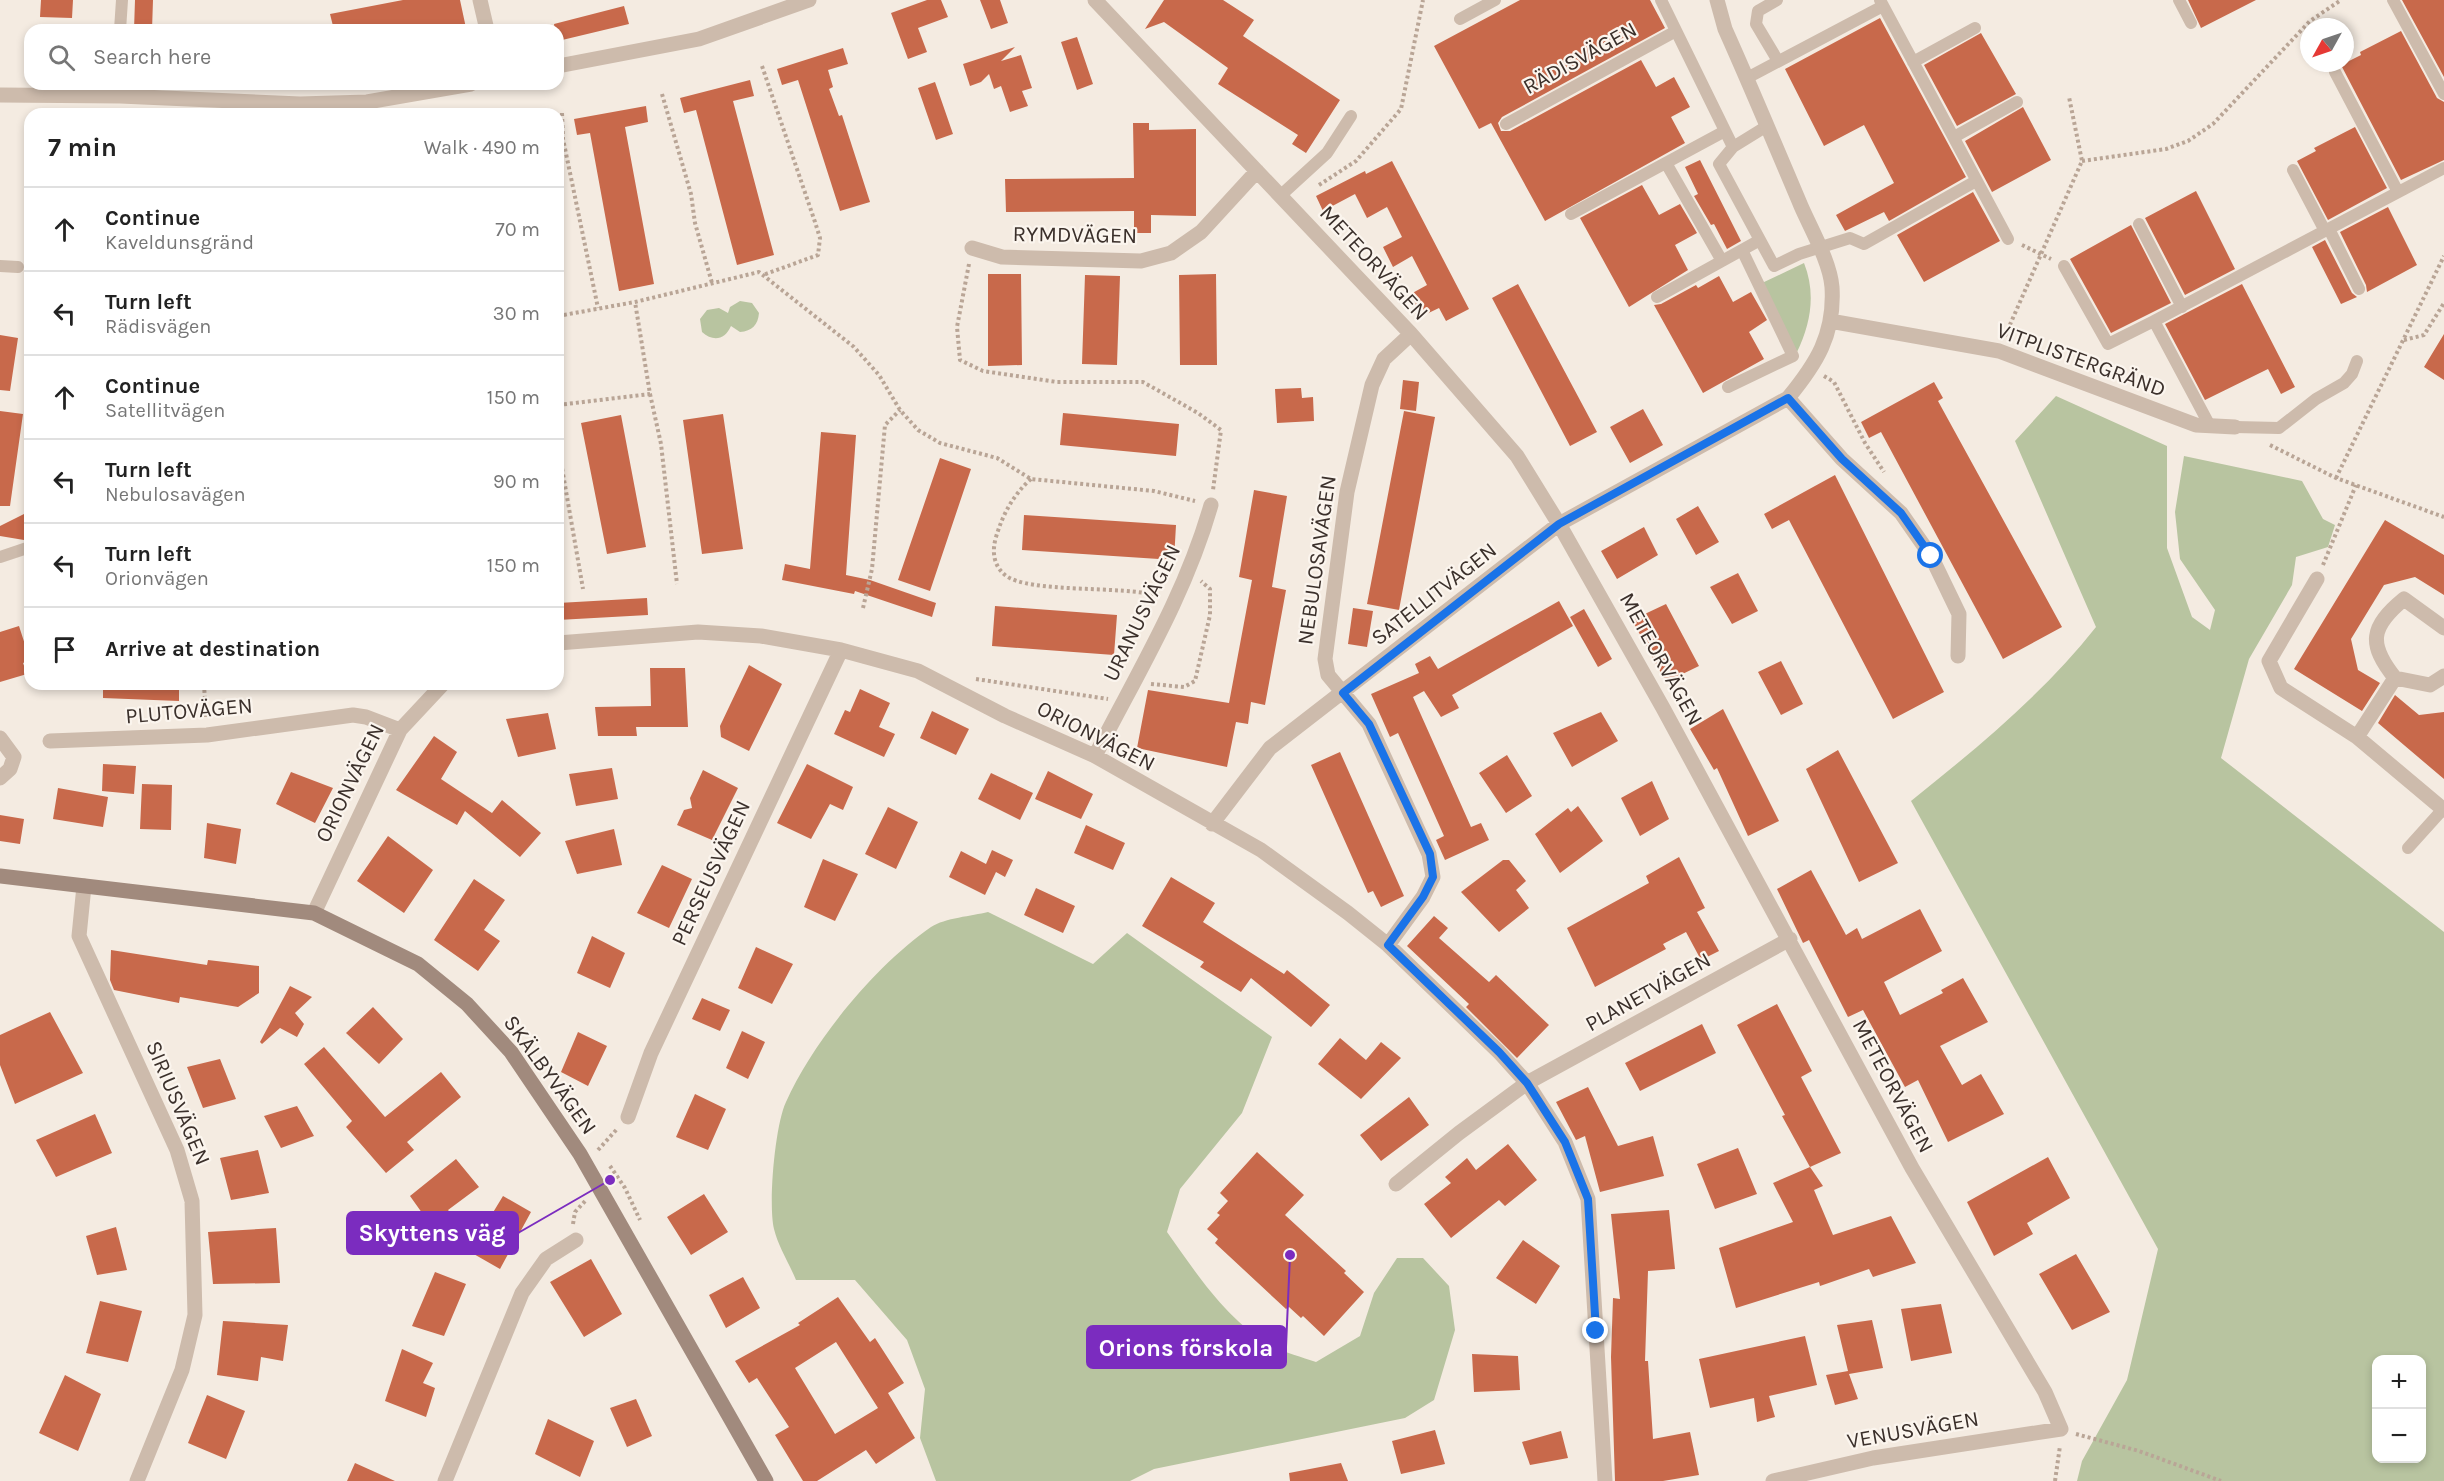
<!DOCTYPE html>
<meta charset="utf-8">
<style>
body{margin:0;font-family:Karla,sans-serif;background:#f6f6f6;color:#222}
.controls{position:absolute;right:18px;bottom:18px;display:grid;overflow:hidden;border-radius:12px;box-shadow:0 3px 9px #0003}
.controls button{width:54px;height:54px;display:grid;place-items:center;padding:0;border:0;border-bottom:2px solid #e0e0e0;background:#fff;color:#222;font:30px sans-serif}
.compass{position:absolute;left:2300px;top:18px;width:54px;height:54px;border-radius:50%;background:#fff;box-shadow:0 3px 9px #0003;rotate:230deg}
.stop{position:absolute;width:18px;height:18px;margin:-14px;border:4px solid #1a73e8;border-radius:50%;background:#fff}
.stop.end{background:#1a73e8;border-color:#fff;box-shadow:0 2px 6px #0008}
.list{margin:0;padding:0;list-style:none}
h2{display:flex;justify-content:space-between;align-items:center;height:78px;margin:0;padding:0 24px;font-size:26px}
h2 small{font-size:20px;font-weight:400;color:#767676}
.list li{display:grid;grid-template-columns:39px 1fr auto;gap:18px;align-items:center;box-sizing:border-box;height:84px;padding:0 24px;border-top:2px solid #e0e0e0}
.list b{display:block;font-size:22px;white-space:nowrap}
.list p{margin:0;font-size:20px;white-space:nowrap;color:#767676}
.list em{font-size:20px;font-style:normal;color:#767676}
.icon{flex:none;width:33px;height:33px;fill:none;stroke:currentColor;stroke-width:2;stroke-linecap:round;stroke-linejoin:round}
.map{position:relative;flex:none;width:2444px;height:1481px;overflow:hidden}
.search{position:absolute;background:#fff;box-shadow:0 3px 9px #0003;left:24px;top:24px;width:540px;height:66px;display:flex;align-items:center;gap:15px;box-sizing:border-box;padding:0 21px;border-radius:18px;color:#767676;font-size:22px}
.panel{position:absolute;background:#fff;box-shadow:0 3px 9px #0003;left:24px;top:108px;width:540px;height:582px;border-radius:18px}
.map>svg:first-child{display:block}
</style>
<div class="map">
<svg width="2444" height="1481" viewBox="0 0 2444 1481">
<rect width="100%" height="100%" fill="#f4ebe1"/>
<path fill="#b8c4a0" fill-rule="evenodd" d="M1804,263c12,30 7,60 -7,89l-35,-69z
M740,301l12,2 7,10c-1,12 -7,18 -19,19l-9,-6c-6,14 -18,16 -29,6l-2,-13 7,-9 12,-2 9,5 2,-6z
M2056,396l111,50v102l25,69 18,13 5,-20 -35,-51 -5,-47 9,-56 118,25 21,38 12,6 -7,22 -32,10 -4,28 -43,74 -28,99 223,174v549h-367l5,-20 45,-81 31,-131 -247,-448c66,-53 132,-107 185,-174l-81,-186zM2376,1360h46v98h-46z
M988,912l105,52 34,-31 145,104 -30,76 -62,76 -13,43c30,42 59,88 105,114 13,7 30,11 44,16l44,-26 14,-43 23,-35h26l26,28 6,44 -21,70 -29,18 -251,51 -24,12h-194l-16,-43 5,-49 -18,-49 -52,-60h-59c-7,-17 -18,-34 -22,-51 -6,-25 1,-104 12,-127 28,-62 89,-136 145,-175 14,-9 41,-11 57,-15z"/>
<path fill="#c8694b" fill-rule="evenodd" d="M41,0h32l-1,18 -32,-1z
M135,0h18l-1,30h-18z
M403,0h57l6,28 -12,2h-120l-4,-16z
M927,0h14l7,17 -30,11 9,24 -19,7 -17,-46z
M980,0h20l8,23 -17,6z
M1164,0h59l31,20 -11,16 97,64 -34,53 -14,-9 6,-9 -80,-51 10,-16 -64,-46 -19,7z
M1520,0h130l15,28 -163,89 -4,6 3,8h9l131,-71 15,27 18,-10 16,30 -19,10 14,26 -140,78 -54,-98 -12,6 -45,-83z
M2188,0h68l-55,28z
M2402,0h42v77z
M624,6l5,18 -71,17v-11h-3l-1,-6z
M1880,18l86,159 -77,44 -5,-9 -39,19 -9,-16 58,-32 -30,-58 -40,21 -39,-77z
M2401,31l36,67 7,4v58l-43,20 -60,-115 20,-10 -1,-3z
M1981,33l35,61 -59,32 -33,-61z
M1077,37l16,47 -16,6 -16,-48z
M1015,47l-14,14 20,-6 11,33 -10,3 6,15 -18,6 -9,-26 -7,3 -5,-15 -8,8 -11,4 -7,-22z
M843,48l5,16 -20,6 5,17 -4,2 10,27 3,-1 28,87 -30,9 -42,-131 -16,5 -5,-16z
M750,80l4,16 -21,5 41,154 -37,10 -41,-155 -12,3 -4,-15z
M935,82l18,52 -17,6 -18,-52z
M646,106l2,16 -23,5 29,157 -35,7 -29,-158 -13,2 -3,-16z
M2023,107l28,53 -59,32 -27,-51z
M1133,123h16v7l47,-1v87l-45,-1v18h-17v-22l-128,1 -1,-33 129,-1z
M2355,127l32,61 -59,32 -31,-59 19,-10 -2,-3z
M1700,160l41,81 -14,8 -13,-25 -3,1 -17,-29 4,-2 -13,-27z
M1392,161l77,148 -23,12 -7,-13 -21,10 -11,-22 20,-11 -15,-29 -19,11 -10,-20 19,-10 -15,-30 -20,11 -12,-24 -32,17 -7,-15 49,-25 1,3z
M1642,185l17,30 21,-11 17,29 -22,12 13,25 -59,37 -49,-89z
M2196,191l39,78 -50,26 -40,-77z
M1973,192l27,49 -76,41 -27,-47z
M2388,207l29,58 -50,27 -1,-7 -26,-53z
M2131,225l40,78 -60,30 -41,-74z
M2325,240l27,53 5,4 -16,7 -29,-57z
M988,274h33l1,91 -34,1z
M1216,274l1,91h-37l-1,-90z
M1085,275l35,1 -3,89 -35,-1z
M1719,276l14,26 18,-10 16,28 -18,12 15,27 -61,34 -49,-88 7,-1 35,-19 2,3z
M1518,284l79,148 -27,14 -78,-148z
M2242,284l53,103 -14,7 -13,-25 -63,31 -40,-76z
M2444,334v46l-20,-13z
M0,335l18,3 -8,53 -10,-1z
M1403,380l16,2 -3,29 -16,-2z
M1934,382l9,16 -5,3 124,226 -59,32 -122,-227 -12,6 -8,-16z
M1301,388l1,10 11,-1 1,24 -37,2 -2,-34z
M1643,409l20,36 -33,18 -20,-36z
M0,411l23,3 -13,92h-10z
M1404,411l31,6 -36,193 -32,-6z
M1063,413l116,11 -3,32 -116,-11z
M723,414l20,135 -41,5 -19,-134z
M621,415l25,132 -39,7 -26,-131z
M821,432l35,3 -10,140 24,5 66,23 -4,14 -77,-26 -1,3 -72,-14 3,-16 25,5z
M940,458l31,11 -41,122 -32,-11z
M1835,475l109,217 -51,27 -104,-199 -17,9 -8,-15z
M1254,490l33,6 -15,91 14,3 -21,115 -14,-3 -3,22 -12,-2 -9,45 -90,-19 11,-58 81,13 23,-123 -13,-3z
M1698,506l21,36 -23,13 -20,-36z
M30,511v28l-6,1 -24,-4v-10z
M1024,515l152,10 -2,35 -152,-10z
M2385,520l59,35v40l-29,-18 -31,8 -33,54 7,31 22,13 -18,28 -68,-42z
M1644,527l14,28 -41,24 -16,-28z
M1738,573l20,38 -26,13 -22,-37z
M647,598l1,17 -90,5v-17z
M1559,601l14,25 -121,69 7,13 -18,9 -17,-26 -11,6 58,130 10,-4 8,17 -44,20 -9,-20 8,-4 -46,-103 -8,4 -19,-43 48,-21 -4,-9 15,-8 8,13z
M1666,604l33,62 -33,16 -34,-62z
M995,606l122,9 -3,40 -122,-9z
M1353,608l20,3 -6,36 -19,-3z
M1584,609l28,50 -14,8 -28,-50z
M19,626l11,34 -7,3 4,11 -27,8v-50z
M1781,661l22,43 -22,11 -23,-43z
M749,665l33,19 -33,67 -28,-14 -1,-11z
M650,668h35l3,59h-52l1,9h-39l-3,-29 56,-1z
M103,684h76v17l-76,-3z
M860,689l30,14 -11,24 16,7 -11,23 -50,-23 11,-24 5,2z
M2395,695l24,20 25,-3v67l-66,-56z
M1723,709l56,112 -31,15 -31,-68 -3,2 -24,-41z
M932,711l37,18 -13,26 -36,-17z
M1601,712l17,29 -46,26 -19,-34z
M548,713l8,36 -38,8 -12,-38z
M434,736l23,16 -16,27 51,34 10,-13 39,33 -21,24 -55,-46 -8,14 -61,-35z
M1838,750l60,113 -39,19 -53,-113z
M1340,752l64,144 -23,11 -8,-16 -5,2 -57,-128z
M1507,755l25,41 -26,17 -27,-40z
M103,764l33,2 -2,28 -32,-3z
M807,764l46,23 -10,23 -13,-6 -19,35 -34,-16z
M612,768l6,31 -42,7 -7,-32z
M703,770l35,18 -26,52 -35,-15 7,-15 8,-2 -2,-10z
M1048,771l45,23 -12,25 -46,-20z
M291,772l42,16 -18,35 -39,-19z
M991,773l42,20 -13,27 -42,-21z
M1652,781l17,38 -29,17 -19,-38z
M142,784l30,1 -1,45 -31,-1z
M58,788l50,9 -5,30 -50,-8z
M1578,806l25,35 -43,32 -25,-39 33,-26 3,4z
M888,807l30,15 -22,47 -31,-15z
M0,815l24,4 -4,25 -20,-3z
M207,823l34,6 -5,35 -32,-6z
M1086,825l39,18 -12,27 -39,-17z
M614,829l8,36 -45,9 -12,-33z
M388,836l45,34 -29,43 -47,-32z
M992,850l21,10 -8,17 -9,-5 -11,23 -36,-18 12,-26 25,13z
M1679,857l26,51 -8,4 22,39 -18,9 -15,-28 -23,12 3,5 -71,38 -28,-59 82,-45 -3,-7z
M823,859l35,15 -23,47 -31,-14z
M1503,860h6l17,21 -10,9 13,18 -30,24 -38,-40z
M662,865l30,14 -23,49 -32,-15z
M1811,870l35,65 11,-7 5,11 58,-30 22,42 -58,31 16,33 43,-22 -2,-3 22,-12 25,44 -48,24 22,39 19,-11 23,40 -56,28 -30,-62 -13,7 -42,-77 -15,7 -39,-77 -6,3 -26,-54z
M1171,877l44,26 -12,19 81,52 3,-4 43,35 -19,22 -60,-49 -10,14 -41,-25 4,-5 -62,-36z
M474,879l31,21 -21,30 16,11 -22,30 -44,-31z
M1036,888l39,18 -12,27 -39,-18z
M1434,916l14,12 -9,10 50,44 7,-7 53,50 -32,33 -51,-51 3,-3 -62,-58z
M592,936l33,17 -15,35 -33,-15z
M756,947l37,17 -21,40 -34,-16z
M111,950l96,15 1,-5 51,6v27l-21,14 -58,-10 -1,6 -65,-13 -4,-10z
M290,986l22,11 -17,16 9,11 -7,13 -17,-9 -18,16 -2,-2z
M702,998l28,12 -10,21 -28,-12z
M1777,1004l35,67 -11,6 40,76 -31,14 -28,-51 3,-1 -48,-90z
M373,1007l30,32 -24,25 -33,-31z
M50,1012l33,61 -68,31 -15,-39v-30z
M1702,1024l14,29 -76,38 -15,-28z
M742,1031l23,11 -17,37 -22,-11z
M578,1032l29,14 -19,40 -27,-14z
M1340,1038l26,22 15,-18 20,16 -40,41 -43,-35z
M324,1047l61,70 56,-45 20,25 -54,45 7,8 -28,23 -40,-46 6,-6 -48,-57z
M220,1059l16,40 -33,9 -16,-41z
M1588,1087l30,59 35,-10 11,40 -64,16 -15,-56 -9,4 -20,-38z
M695,1094l31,15 -18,41 -32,-13z
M1409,1097l20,28 -48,36 -21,-26z
M297,1106l17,30 -33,12 -17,-32z
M95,1114l17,39 -56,24 -20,-37z
M1508,1144l29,36 -32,26 -6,-6 -48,38 -27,-34 27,-21 -6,-6 22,-19 9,12z
M1738,1148l19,46 -42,15 -18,-45z
M258,1150l11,43 -38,7 -11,-42z
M1257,1152l47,43 -19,20 61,56 -2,2 20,19 -40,44 -21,-20 -2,2 -12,-11 -3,2 -71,-66 3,-4 -11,-10 13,-14 -3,-2 11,-12 -8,-8z
M2048,1157l22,41 -43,25 6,11 -39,22 -27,-54z
M456,1159l23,28 -31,23 9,11 -20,13 -27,-38z
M1810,1167l13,19 -9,4 19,45 58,-19 25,47 -43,14 -4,-8 -49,17 -1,-4 -83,26 -17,-60 74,-26 -20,-39z
M704,1194l24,38 -37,23 -24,-38z
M503,1196l28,16 -31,57 -28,-16v-6z
M1669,1210l6,59 -27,2 -3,90h3l5,78 37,-7 9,43 -36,6h-48l-4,-124 2,-59 7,1 -9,-85z
M116,1227l11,43 -30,5 -11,-39z
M276,1228l4,55 -67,1 -5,-52z
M1523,1240l37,26 -24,38 -40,-26z
M2076,1254l34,58 -38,18 -33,-56z
M591,1259l31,55 -38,23 -34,-55z
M435,1272l31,12 -22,52 -32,-10z
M743,1277l17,31 -34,20 -17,-33z
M838,1297l32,45 5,-4 29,45 -16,10 27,45 -39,26 -10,-14 -49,31h-14l-28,-46 14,-8 -32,-49 -8,5 -14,-22 65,-36 -2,-2zM836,1342l42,66 -43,26 -40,-66z
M100,1301l42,10 -14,51 -42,-9z
M1941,1304l11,49 -41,8 -10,-52z
M1872,1320l11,48 -34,6 9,25 -23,6 -9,-30 22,-4 -11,-46z
M223,1321l65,4 -5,36 -22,-4 -3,24 -41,-6z
M1805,1336l12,49 -48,11 6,21 -18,5 -3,-24 -44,10 -11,-49z
M402,1349l31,14 -10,20 12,5 -9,29 -41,-16z
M1472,1354l46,2 2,34 -46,2z
M65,1375l36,19 -23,57 -39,-18z
M207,1395l38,16 -19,48 -38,-16z
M636,1399l16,37 -25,11 -17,-39z
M548,1419l46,22 -14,36 -45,-23z
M1435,1430l10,34 -44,10 -9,-33z
M1561,1431l7,27 -38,7 -8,-23z
M355,1463l40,18h-48z
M1341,1463l7,18h-58l-1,-8z"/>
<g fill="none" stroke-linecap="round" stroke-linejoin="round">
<path stroke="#b9a596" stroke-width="4" stroke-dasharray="3 3" stroke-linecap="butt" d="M762,66l53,156 5,16 -2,17 -55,20
M662,94l29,100 4,29 17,60
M562,113l1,26 35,169
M2082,161l84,-12 22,-8 25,-17 97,-103 31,-21
M1319,185l37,-24 45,-52 22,-109
M2022,245l29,14
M969,264l-12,63 3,33 23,11 74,11h86l55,31 23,17 -8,60
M558,316l77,-14 124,-30 95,75 25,28 21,35 18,20 22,13 57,15 34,21 123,12 41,10
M2005,336l77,-175 -13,-64
M2404,340l20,-5 20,-32
M1824,376l10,6 31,61 19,29
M650,394l11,50 16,140
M558,405l92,-11 -15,-92
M558,445l25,144
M2270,445l66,33 108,39
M2336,478l108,-222
M1031,479c-18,16 -28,35 -35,58 -4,14 -3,28 9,38 23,19 119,10 154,21
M2323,565l33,-80
M863,608l9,-39 13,-144 15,-15
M976,679l132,20
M204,684l2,35
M1151,684l33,3 11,-6 15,-66v-26l-9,-8
M598,1150l20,-22
M610,1166l15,22 15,32
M573,1224l2,-12 11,-12
M2076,1434l63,17 82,30
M2055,1481l5,-35"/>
<path stroke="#cdbbac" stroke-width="12" d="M1661,0l72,147 -14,17 55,102 25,-12 51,-16 14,6 112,-63
M1777,0l-19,11 -2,13 22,37
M1880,0l128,239
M2179,0l12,23
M2393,0l51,94
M1460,19l35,-19
M120,30l2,-30
M1913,62l62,-34
M2335,72l63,120
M1747,78l136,-72
M1506,124l170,-93
M1954,137l63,-35
M1733,147l34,-21
M1666,163l56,98
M2293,170l32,61
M1280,196l47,-43 24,-37
M1571,214l154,-83
M2139,224l43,83
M2329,229l30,60
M0,266l18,1
M2064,266l44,78 46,-23
M1657,297l103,-57
M1728,387l65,-31 -51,-106
M2210,426l-56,-105 290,-153
M2235,427l44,1 37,-29 28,-16 8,-9 5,-13
M0,557l30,-10
M2408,848l36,-40"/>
<path stroke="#cdbbac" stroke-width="15" d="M480,0l7,30
M1095,0l316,334 106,122 42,68 104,184 249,460 133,224 16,37 -188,29 -100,23
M558,66l141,-27 110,-39
M0,95l120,1 180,8 67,-2 104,-18
M972,248l30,9 139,4 30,-8 30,-21 56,-61
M1830,321l169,30 197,74 39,2
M1788,398l54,61 59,54 30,43 28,58 -1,42
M2317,579l-48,82 12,27 76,49 87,73
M2444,628l-40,-29c-34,28 -36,45 -9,79l35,7 14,-9
M558,643l140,-11 63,4 80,14 77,21 87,45 90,40 166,94 87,63 40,32 111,107 28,31 38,59 23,57 17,282
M2357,737l38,-59
M0,738l14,19 -4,12 -10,9
M50,741l157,-6 146,-20 13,2 34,13
M1095,756c43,-84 90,-160 116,-251
M1212,824l58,-76 289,-224 229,-126c28,-34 47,-63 44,-111 -2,-25 -21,-58 -31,-81 -25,-59 -50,-119 -76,-177l-8,-29
M84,886l-5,50 98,214 15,51 3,114 -13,55 -45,111
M314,913l86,-183 43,-46
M1388,945l35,-48 10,-20 -4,-23 -60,-130 -41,-49 -3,-16 22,-167 25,-107 12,-26 27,-25
M628,1117l23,-64 190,-403
M1396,1184l63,-51 68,-50 263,-144
M445,1481l77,-188 24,-34 30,-19"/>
<path stroke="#a18a7d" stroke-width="15" d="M0,876l314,37 104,51 49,40 44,48 69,102 186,327"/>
</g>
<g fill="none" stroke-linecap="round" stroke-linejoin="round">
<path stroke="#1a73e8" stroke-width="8" d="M1596,1331l-8,-132 -23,-57 -38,-59 -28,-31 -111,-107 35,-48 10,-20 -3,-23 -61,-130 -26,-31 216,-169 229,-126 54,61 59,54 30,43"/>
</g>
<g text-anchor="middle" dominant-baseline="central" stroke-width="4.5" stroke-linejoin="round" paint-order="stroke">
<g font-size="22" fill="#3b302b" stroke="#fbf5ee">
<text transform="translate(1580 58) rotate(-29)">RÄDISVÄGEN</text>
<text transform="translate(1075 235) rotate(1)">RYMDVÄGEN</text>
<text transform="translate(1374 263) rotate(47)">METEORVÄGEN</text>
<text transform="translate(2081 360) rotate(20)">VITPLISTERGRÄND</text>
<text transform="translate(1317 560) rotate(-82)">NEBULOSAVÄGEN</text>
<text transform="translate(1434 594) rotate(-38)">SATELLITVÄGEN</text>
<text transform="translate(1142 613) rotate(-64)">URANUSVÄGEN</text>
<text transform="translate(1661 659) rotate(61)">METEORVÄGEN</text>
<text transform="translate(189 711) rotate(-5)">PLUTOVÄGEN</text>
<text transform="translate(1096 736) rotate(27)">ORIONVÄGEN</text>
<text transform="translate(350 783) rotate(-64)">ORIONVÄGEN</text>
<text transform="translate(711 873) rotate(-65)">PERSEUSVÄGEN</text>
<text transform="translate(1648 992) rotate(-29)">PLANETVÄGEN</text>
<text transform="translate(550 1075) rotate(54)">SKÄLBYVÄGEN</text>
<text transform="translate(1893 1086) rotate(62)">METEORVÄGEN</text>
<text transform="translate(178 1103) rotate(67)">SIRIUSVÄGEN</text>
<text transform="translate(1913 1430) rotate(-10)">VENUSVÄGEN</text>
</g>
</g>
<path fill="none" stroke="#7b2cbf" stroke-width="2" d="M610 1180L518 1233M1290 1255L1286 1347"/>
<g fill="#7b2cbf" stroke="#fbf5ee" stroke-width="2">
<circle cx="610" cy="1180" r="6"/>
<circle cx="1290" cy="1255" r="6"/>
</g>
<g fill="#7b2cbf" stroke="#7b2cbf" stroke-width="2">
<rect x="347" y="1212" width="171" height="42" rx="6"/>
<rect x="1087" y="1326" width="199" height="42" rx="6"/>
</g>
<g font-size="24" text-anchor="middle" font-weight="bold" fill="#fff">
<text x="432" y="1241">Skyttens väg</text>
<text x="1186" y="1356">Orions förskola</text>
</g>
</svg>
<div class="controls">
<button>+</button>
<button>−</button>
</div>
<svg class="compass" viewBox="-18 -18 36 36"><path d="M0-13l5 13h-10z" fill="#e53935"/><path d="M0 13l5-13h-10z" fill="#767676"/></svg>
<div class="stop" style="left:1931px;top:556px"></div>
<div class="stop end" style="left:1596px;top:1331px"></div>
<div class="search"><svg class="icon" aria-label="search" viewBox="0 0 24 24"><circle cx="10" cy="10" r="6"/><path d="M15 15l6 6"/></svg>Search here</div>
<section class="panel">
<h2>7 min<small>Walk · 490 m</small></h2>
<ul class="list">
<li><svg class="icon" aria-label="ahead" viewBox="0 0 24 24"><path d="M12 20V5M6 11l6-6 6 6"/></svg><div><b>Continue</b><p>Kaveldunsgränd</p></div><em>70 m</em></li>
<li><svg class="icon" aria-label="left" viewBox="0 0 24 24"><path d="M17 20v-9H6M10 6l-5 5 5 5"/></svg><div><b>Turn left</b><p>Rädisvägen</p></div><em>30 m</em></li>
<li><svg class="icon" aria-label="ahead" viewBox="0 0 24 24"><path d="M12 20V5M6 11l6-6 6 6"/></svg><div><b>Continue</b><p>Satellitvägen</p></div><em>150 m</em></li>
<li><svg class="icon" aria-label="left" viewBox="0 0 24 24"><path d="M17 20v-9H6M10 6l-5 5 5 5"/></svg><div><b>Turn left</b><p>Nebulosavägen</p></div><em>90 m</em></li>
<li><svg class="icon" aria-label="left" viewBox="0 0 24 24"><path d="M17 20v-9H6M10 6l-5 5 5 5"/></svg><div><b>Turn left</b><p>Orionvägen</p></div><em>150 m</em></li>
<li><svg class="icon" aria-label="arrive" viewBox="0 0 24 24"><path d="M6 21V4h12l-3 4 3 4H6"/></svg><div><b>Arrive at destination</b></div></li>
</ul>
</section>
</div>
